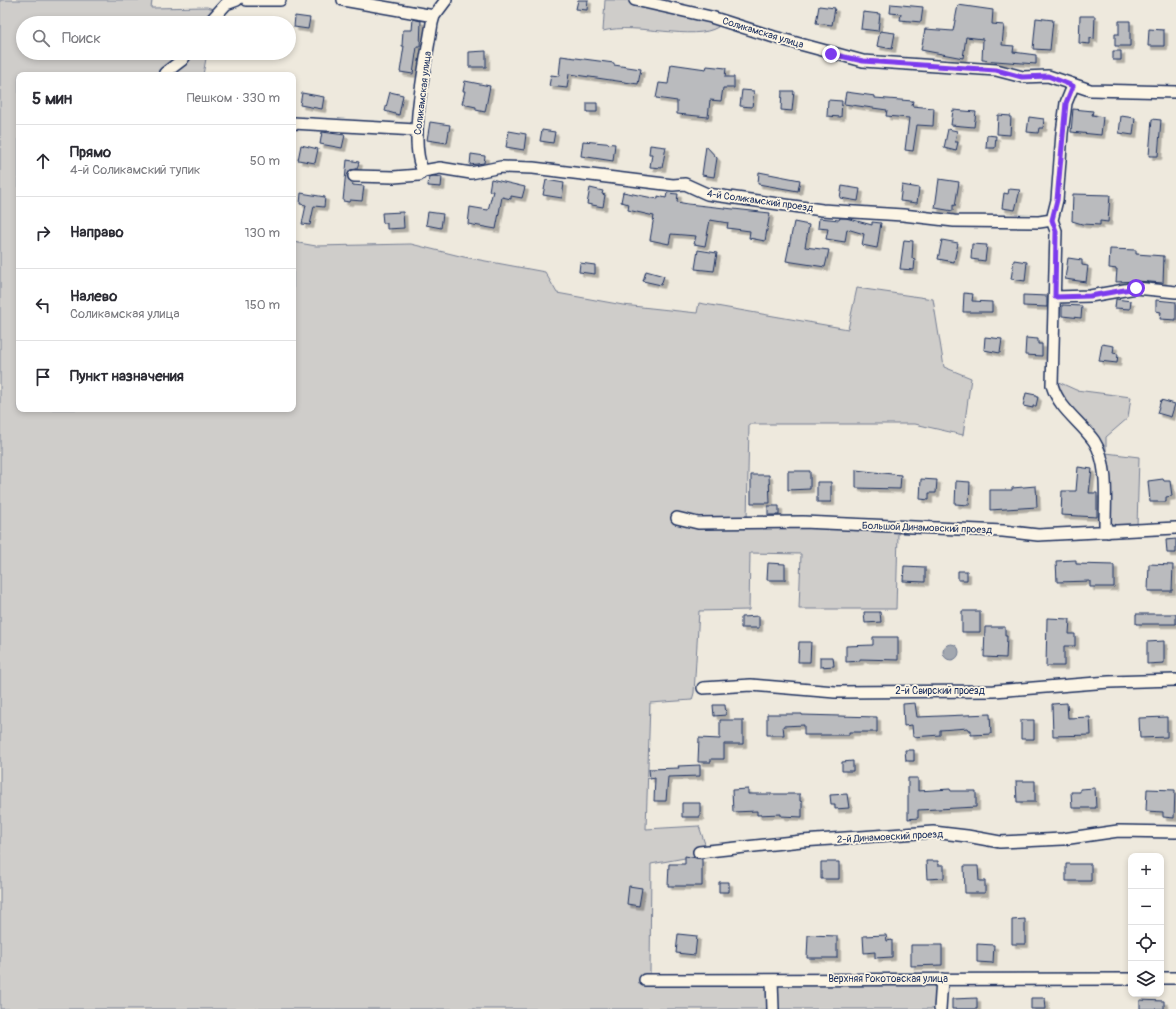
<!DOCTYPE html>
<html lang="ru">
<meta charset="utf-8">
<style>
body{margin:0;font-family:Pangolin,sans-serif;background:#f7f7f7;color:#2b2b33}
.controls{position:absolute;right:12px;bottom:12px;display:grid;overflow:hidden;border-radius:8px;box-shadow:0 2px 6px #0003}
.controls button{width:36px;height:36px;display:grid;place-items:center;padding:0;border:0;border-bottom:1px solid #e1e1e2;background:#fff;color:#2b2b33;font:20px sans-serif}
.stop{position:absolute;width:12px;height:12px;margin:-9px;border:3px solid #7c3aed;border-radius:50%;background:#fff}
.stop.end{background:#7c3aed;border-color:#fff;box-shadow:0 1px 4px #0008}
.list{margin:0;padding:0;list-style:none}
h2{display:flex;justify-content:space-between;align-items:center;height:52px;margin:0;padding:0 16px;font-size:17px}
h2 small{font-size:13px;font-weight:400;color:#7c7c81}
.list li{display:grid;grid-template-columns:26px 1fr auto;gap:12px;align-items:center;box-sizing:border-box;height:72px;padding:0 16px;border-top:1px solid #e1e1e2}
.list b{display:block;font-size:15px;white-space:nowrap}
.list p{margin:0;font-size:13px;white-space:nowrap;color:#7c7c81}
.list em{font-size:13px;font-style:normal;color:#7c7c81}
.icon{flex:none;width:22px;height:22px;fill:none;stroke:currentColor;stroke-width:2;stroke-linecap:round;stroke-linejoin:round}
.map{position:relative;flex:none;width:1176px;height:1009px;overflow:hidden}
.search{position:absolute;background:#fff;box-shadow:0 2px 6px #0003;left:16px;top:16px;width:280px;height:44px;display:flex;align-items:center;gap:10px;box-sizing:border-box;padding:0 14px;border-radius:22px;color:#7c7c81;font-size:15px}
.panel{position:absolute;background:#fff;box-shadow:0 2px 6px #0003;left:16px;top:72px;width:280px;height:340px;border-radius:8px}
.map>svg:first-child{display:block}
</style>
<div class="map">
<svg width="1176" height="1009" viewBox="0 0 1176 1009">
<defs>
<filter id="shadow"><feDropShadow dx="3.5" dy="3.5" stdDeviation="0" flood-color="#0004"/></filter>
</defs>
<rect width="100%" height="100%" fill="#eee9dd"/>
<filter id="ink" filterUnits="userSpaceOnUse"><feTurbulence type="fractalNoise" baseFrequency=".025" numOctaves="2"/><feDisplacementMap in="SourceGraphic" scale="8" xChannelSelector="R" yChannelSelector="G"/><feConvolveMatrix kernelMatrix="1 2 1 2 8 2 1 2 1" color-interpolation-filters="sRGB"/></filter>
<g filter="url(#ink)">
<path fill="#cfcdca" stroke="#757e94" d="M0,0h152l-1,8 56,-1 19,6 -7,10h-196v30h184l-4,22h-184v334h274v-167l23,4 95,-2 53,13 81,15 12,21 66,12 74,8 2,-10 149,26 9,-41 76,11 11,68 27,11 -8,57 -48,-11h-166l-2,97 153,2 -2,11 -2,75h-97l2,-55 -51,-1 -1,57 -50,1 -5,82 -2,7 -42,3 -4,126 53,-3 7,21 -4,8 -51,9 -1,110 293,3v32h-943z
M605,0h25l88,22v5c-24,15 -82,-5 -115,4z
M1054,380l22,10 55,7 -3,21 -22,19v16l33,4 -2,69 -18,1 -10,-6 -3,-51 -40,-63z"/>
<path fill="#a2a7af" stroke="#6c778f" d="M943 652a8 8 0 1 1 16 0a8 8 0 1 1-16 0Z"/>
<path fill="#babbbe" stroke="#1b2f5e" filter="url(#shadow)" d="M578,0h10l-1,10 -11,-1z
M891,4l32,3 -2,15 -21,-2 1,-6 -11,-1z
M958,5l35,5 -1,14 12,1 -2,20 12,1 -1,6 23,3v9l-54,-4 1,-21 -17,-2 -3,21 -42,-8 4,-21 28,2z
M819,6l16,2 -3,17 -16,-2z
M863,12l17,2 -2,17 -17,-2z
M295,16l15,2 -2,11 -14,-2z
M1080,16h15l-1,23 -4,-1v6l-11,-1z
M1036,18l17,2 -3,30 -17,-1z
M413,19l8,2 -1,26h-3l-4,27 -13,-2 4,-26h-2l1,-16h9z
M1119,21h11v25h-15v-12h4z
M1149,29l15,1v16h-16z
M880,31l15,2 -3,16 -15,-3z
M486,51v16h-17v-15z
M1113,51h8v9h-8z
M561,56l53,7v2l27,4 -3,15 -69,-10 -2,14 -18,-2 2,-11 8,1z
M671,64l35,5 1,-3 19,2 -1,9h9v11h-11l-2,13 -11,-1 -2,17 -31,-3v-13l-21,-3 3,-15 9,1z
M465,81l25,5 -5,26 -9,-2v-3l-14,-3 3,-13h-2z
M742,90l12,1 -2,16 -12,-1z
M782,91h12l-2,20 -11,-1z
M390,92l13,3 -4,20 -14,-4z
M846,92l29,4v2l38,3 -1,5 22,2 -1,18 -16,-1 -4,26 -8,-1 4,-32 -23,-2 1,-6 -43,-6z
M302,93l22,4 -2,12 -22,-4z
M828,100l14,1 -1,16 -14,-1z
M587,103h10v9h-10z
M1073,109l20,2 -1,4 11,2 -2,18 -30,-3z
M953,110l23,2 -2,15 -23,-2z
M998,115l13,1 -1,19 -13,-1z
M1121,116l14,2 -2,17 -14,-2z
M1029,117l15,2 -1,9h-4l-1,5 -11,-1z
M1152,119l9,1 -3,36h-9z
M430,122l20,3 -3,18 -20,-3z
M948,129l9,2 -2,11h3l-2,9 -12,-3z
M542,130l13,2 -2,11 -13,-2z
M509,131l17,3 -2,16 -18,-3z
M322,132l23,3 -3,13 -22,-4z
M987,135l9,1 -1,12h-9z
M583,141l32,3 -2,17 -32,-5z
M301,145l17,4 -3,14 -17,-3z
M650,145l16,2 -4,21 -12,-1 2,-13h-3z
M706,146l11,12 -3,19 -12,-2z
M471,154l14,2 -1,7 -14,2z
M347,160l12,2 -2,7 -7,1 -3,6 6,9 11,1 -2,15 -12,-1 -1,2 -6,-1z
M759,172l41,8 -2,11 -40,-7z
M433,176l9,1 -1,10 -13,-1 1,-9z
M491,179l34,8 -3,11 -11,-2v3l-9,-2 -6,32 -28,-5 2,-17 18,3 5,-19h-4z
M939,179l20,3 -4,24 -2,-1v6l-18,-3z
M546,180l18,3 -2,15 -19,-3z
M902,185l17,3 -2,15 -17,-2z
M842,186l18,3 -2,12 -18,-3z
M590,188l13,3 -1,3 3,1 -2,12 -16,-3z
M1009,189l11,1 -5,20 -13,-2 2,-15 4,1z
M623,192l35,7v-3l8,2 1,-5 11,1 -1,8 11,2 82,9 -5,28 -16,-3 1,-7 -23,-3 1,-5 -18,-3 -5,26 -11,-2 2,-8 -25,-2 -2,10 -19,-4 4,-24 -26,-6 1,-6 -8,-2z
M301,193l24,4 -1,10 -10,-1 -4,19 -8,-1 4,-19 -6,-1z
M1073,194l37,1 -2,27 -8,-1v4l-18,-1 -10,-3z
M403,212l1,16 -17,1v-6h-4l-1,-10z
M428,212l15,2 -2,14 -15,-3z
M819,218l20,2 1,-2h6l26,7v-3l9,1 -4,25 -15,-3 2,-11 -17,-5 -2,13 -19,-3 2,-10 -10,-1z
M794,222l15,3 -4,22 24,3 -4,17 -39,-6z
M904,240l9,1 -1,17 3,1 -1,11 -14,-1z
M942,240l16,3 -4,19 -16,-3z
M972,244l15,1 -2,16 -14,-2z
M1110,249l26,1v4l28,2 -1,27 -26,-2 -21,1 1,-13 -8,-1z
M698,250l19,3 -3,18 -19,-2z
M1068,258l14,2v5l6,1 -2,16 -21,-3z
M1014,260l13,2 -2,19 -14,-2z
M580,263l15,2v9l-16,-2z
M646,271l18,5 -3,9 -18,-4z
M964,293l9,1 -1,7 20,1v10h-29z
M1023,295l24,1v11l-24,-1z
M1116,299l15,2 -1,8 -15,-1z
M1156,300l20,2v18l-16,-1 1,-7 -5,-1z
M1062,305l20,1 -1,12 -19,-2z
M985,337l17,2 -2,14 -16,-3z
M1026,338l12,1v5h4v12l-17,-1z
M1102,344l12,2 -1,7 5,1 -1,9 -18,-2z
M1026,393l10,2v2h2l-2,9h-3v2l-10,-2z
M1161,400l14,4 -4,13 -14,-4z
M1078,467l14,2 -3,24h8v24l-36,-2 1,-24h14z
M856,470l45,5 -1,14 -44,-1z
M788,471h22v18l-22,1z
M751,475h18l1,28h-19z
M921,479l16,1 -1,13h-7v7l-9,-1z
M1163,479l1,2h6l2,15 -6,1v5h-16l-2,-21z
M956,481l14,1 -1,23 -14,-1z
M817,482h14v20h-14z
M1036,486l1,21 -47,3v-20h22v-2z
M768,506h11v9h-11z
M1176,539v14h-9l-1,-13z
M1076,560v4l38,1v22h-24v-6l-33,1 -1,-21z
M768,563l17,1v16h-18z
M1149,564l24,1 -1,26h-24z
M904,566l21,1v15l-22,-1z
M958,571h9v9h-9z
M962,611h18v21h-18z
M864,612h16l1,10 -16,1z
M1136,614h40v10h-40z
M759,616v12h-18v-11z
M1047,618l23,1 -1,15h6v12h-11v20h-18z
M985,627h20v9h2l-1,22 -22,-1z
M873,637h25v23l-38,-1v2l-14,1v-16l27,-1z
M1164,641v22l-17,1v-22z
M799,642h12l-1,20h-12z
M820,657h13l1,9 -14,1z
M915,703l2,14 73,-3 1,20 -20,1v-5h-3v-2l-28,2v5l-27,2 -1,-12 -8,1 -1,-22z
M1067,703l1,15 22,-1 1,18 -38,1 -1,-32z
M713,705h12l1,10 -12,1z
M767,714h35v1l75,2v15h-28v3h-45v-10l-21,1 1,9h-17z
M1167,717v20l-27,1 -1,-20z
M720,720h23v24h-19v15h-13v3h-13l1,-24 21,1z
M1021,720h13v19h-13z
M905,750h9v11h-8z
M853,761v10h-11v-9z
M700,765v11l-32,1 -2,24h-12l1,-23 -5,1 -1,-10 30,-1 -1,-2z
M908,778h10v13l32,-2 1,2h25v16l-58,3v8l-10,1z
M1016,781h19v21h-18z
M1095,788l1,20h-24l-1,-16h9v-3z
M748,789v5h52v7l2,1v15l-21,-1v-2l-24,1v-4l-24,1 -1,-22z
M1147,789l28,1 -1,28 -11,-1v-5l-17,-1z
M847,794l2,14 -14,1v-5h-4l-1,-9z
M682,803h18v14h-18z
M685,856l17,3v27h-34l1,-22h16z
M926,861h12v4h6v13l-17,1z
M821,862h18v17h-18z
M1066,864h25v17h-25z
M964,866h14l1,15h6v12h-20z
M719,882h10v10h-10z
M629,886l13,2 -3,18 -12,-2z
M1025,919v25h-13v-24z
M678,934l19,2 -2,19 -19,-2z
M808,935l29,1v22h-30z
M886,935l1,6 5,-1v17l-17,1v-6l-11,1 -1,-17z
M977,944l17,1 -1,18 -16,-1z
M911,945h31v20l-31,1z
M977,998v11h-25v-10z
M1031,998h14l1,11h-15z
M1140,1000l24,1v8h-24z"/>
<g fill="none" stroke-linecap="round" stroke-linejoin="round">
<g stroke="#1b2f5e" stroke-width="14">
<path id="street" d="M247,0h33
M343,0l91,16
M635,0l76,17 63,20 89,24 133,9 27,7 25,-1 42,14 86,2
M209,23l17,-19 11,-4
M166,75l-1,-2 17,-13 5,-7
M1073,86l-7,17 -4,30 -5,67 -5,20 4,11 -4,154c7,24 28,36 42,56 15,23 11,58 11,84l3,7
M293,123l123,7
M423,171c-16,-30 4,-113 9,-148l2,-7 12,-16
M354,176l40,1 25,-2 4,-4 17,-3 31,5 30,-6 32,1 140,17 12,-1 22,10 115,16 81,5 51,6 85,1 13,-2
M1055,297l35,-1 46,-8 40,4
M677,518l21,5 105,-1 200,9 35,4 138,-7
M703,688l48,-3 84,7 159,-1 115,-9 67,-2
M699,852l103,-11 131,-9 34,4 33,6 63,-3 55,-8 58,1
M1161,978h15
M645,980l486,-1
M772,980l1,29
M940,1009l2,-30"/>
</g>
<use href="#street" stroke="#fcf5e5" stroke-width="11"/>
</g>
</g>
<g fill="none" stroke-linecap="round" stroke-linejoin="round" filter="url(#ink)">
<path stroke="#7c3aed" stroke-width="5" d="M831,54l32,7 133,9 26,7 26,-1 25,10 -7,17 -9,97 -5,20 4,11 -1,66 35,-1 46,-8"/>
</g>
<g text-anchor="middle" dominant-baseline="central" stroke-width="3.5" stroke-linejoin="round" paint-order="stroke">
<g font-size="10" fill="#1b2f5e" stroke="#fcf5e5">
<text transform="translate(763 33) rotate(17)">Соликамская улица</text>
<text transform="translate(423 93) rotate(-83)">Соликамская улица</text>
<text transform="translate(760 201) rotate(8)">4-й Соликамский проезд</text>
<text transform="translate(927 528) rotate(2)">Большой Динамовский проезд</text>
<text x="940" y="691">2-й Свирский проезд</text>
<text transform="translate(890 837) rotate(-3)">2-й Динамовский проезд</text>
<text x="888" y="979">Верхняя Рокотовская улица</text>
</g>
</g>
</svg>
<div class="controls">
<button>+</button>
<button>−</button>
<button><svg class="icon" aria-label="locate" viewBox="0 0 24 24"><circle cx="12" cy="12" r="6"/><path d="M12 2v4M12 18v4M2 12h4M18 12h4"/></svg></button>
<button><svg class="icon" aria-label="layers" viewBox="0 0 24 24"><path d="M12 4l9 5-9 5-9-5zM3 14l9 5 9-5"/></svg></button>
</div>
<div class="stop" style="left:1136px;top:288px"></div>
<div class="stop end" style="left:831px;top:54px"></div>
<div class="search"><svg class="icon" aria-label="search" viewBox="0 0 24 24"><circle cx="10" cy="10" r="6"/><path d="M15 15l6 6"/></svg>Поиск</div>
<section class="panel">
<h2>5 мин<small>Пешком · 330 m</small></h2>
<ul class="list">
<li><svg class="icon" aria-label="ahead" viewBox="0 0 24 24"><path d="M12 20V5M6 11l6-6 6 6"/></svg><div><b>Прямо</b><p>4-й Соликамский тупик</p></div><em>50 m</em></li>
<li><svg class="icon" aria-label="right" viewBox="0 0 24 24"><path d="M7 20v-9h11M14 6l5 5-5 5"/></svg><div><b>Направо</b></div><em>130 m</em></li>
<li><svg class="icon" aria-label="left" viewBox="0 0 24 24"><path d="M17 20v-9H6M10 6l-5 5 5 5"/></svg><div><b>Налево</b><p>Соликамская улица</p></div><em>150 m</em></li>
<li><svg class="icon" aria-label="arrive" viewBox="0 0 24 24"><path d="M6 21V4h12l-3 4 3 4H6"/></svg><div><b>Пункт назначения</b></div></li>
</ul>
</section>
</div>
